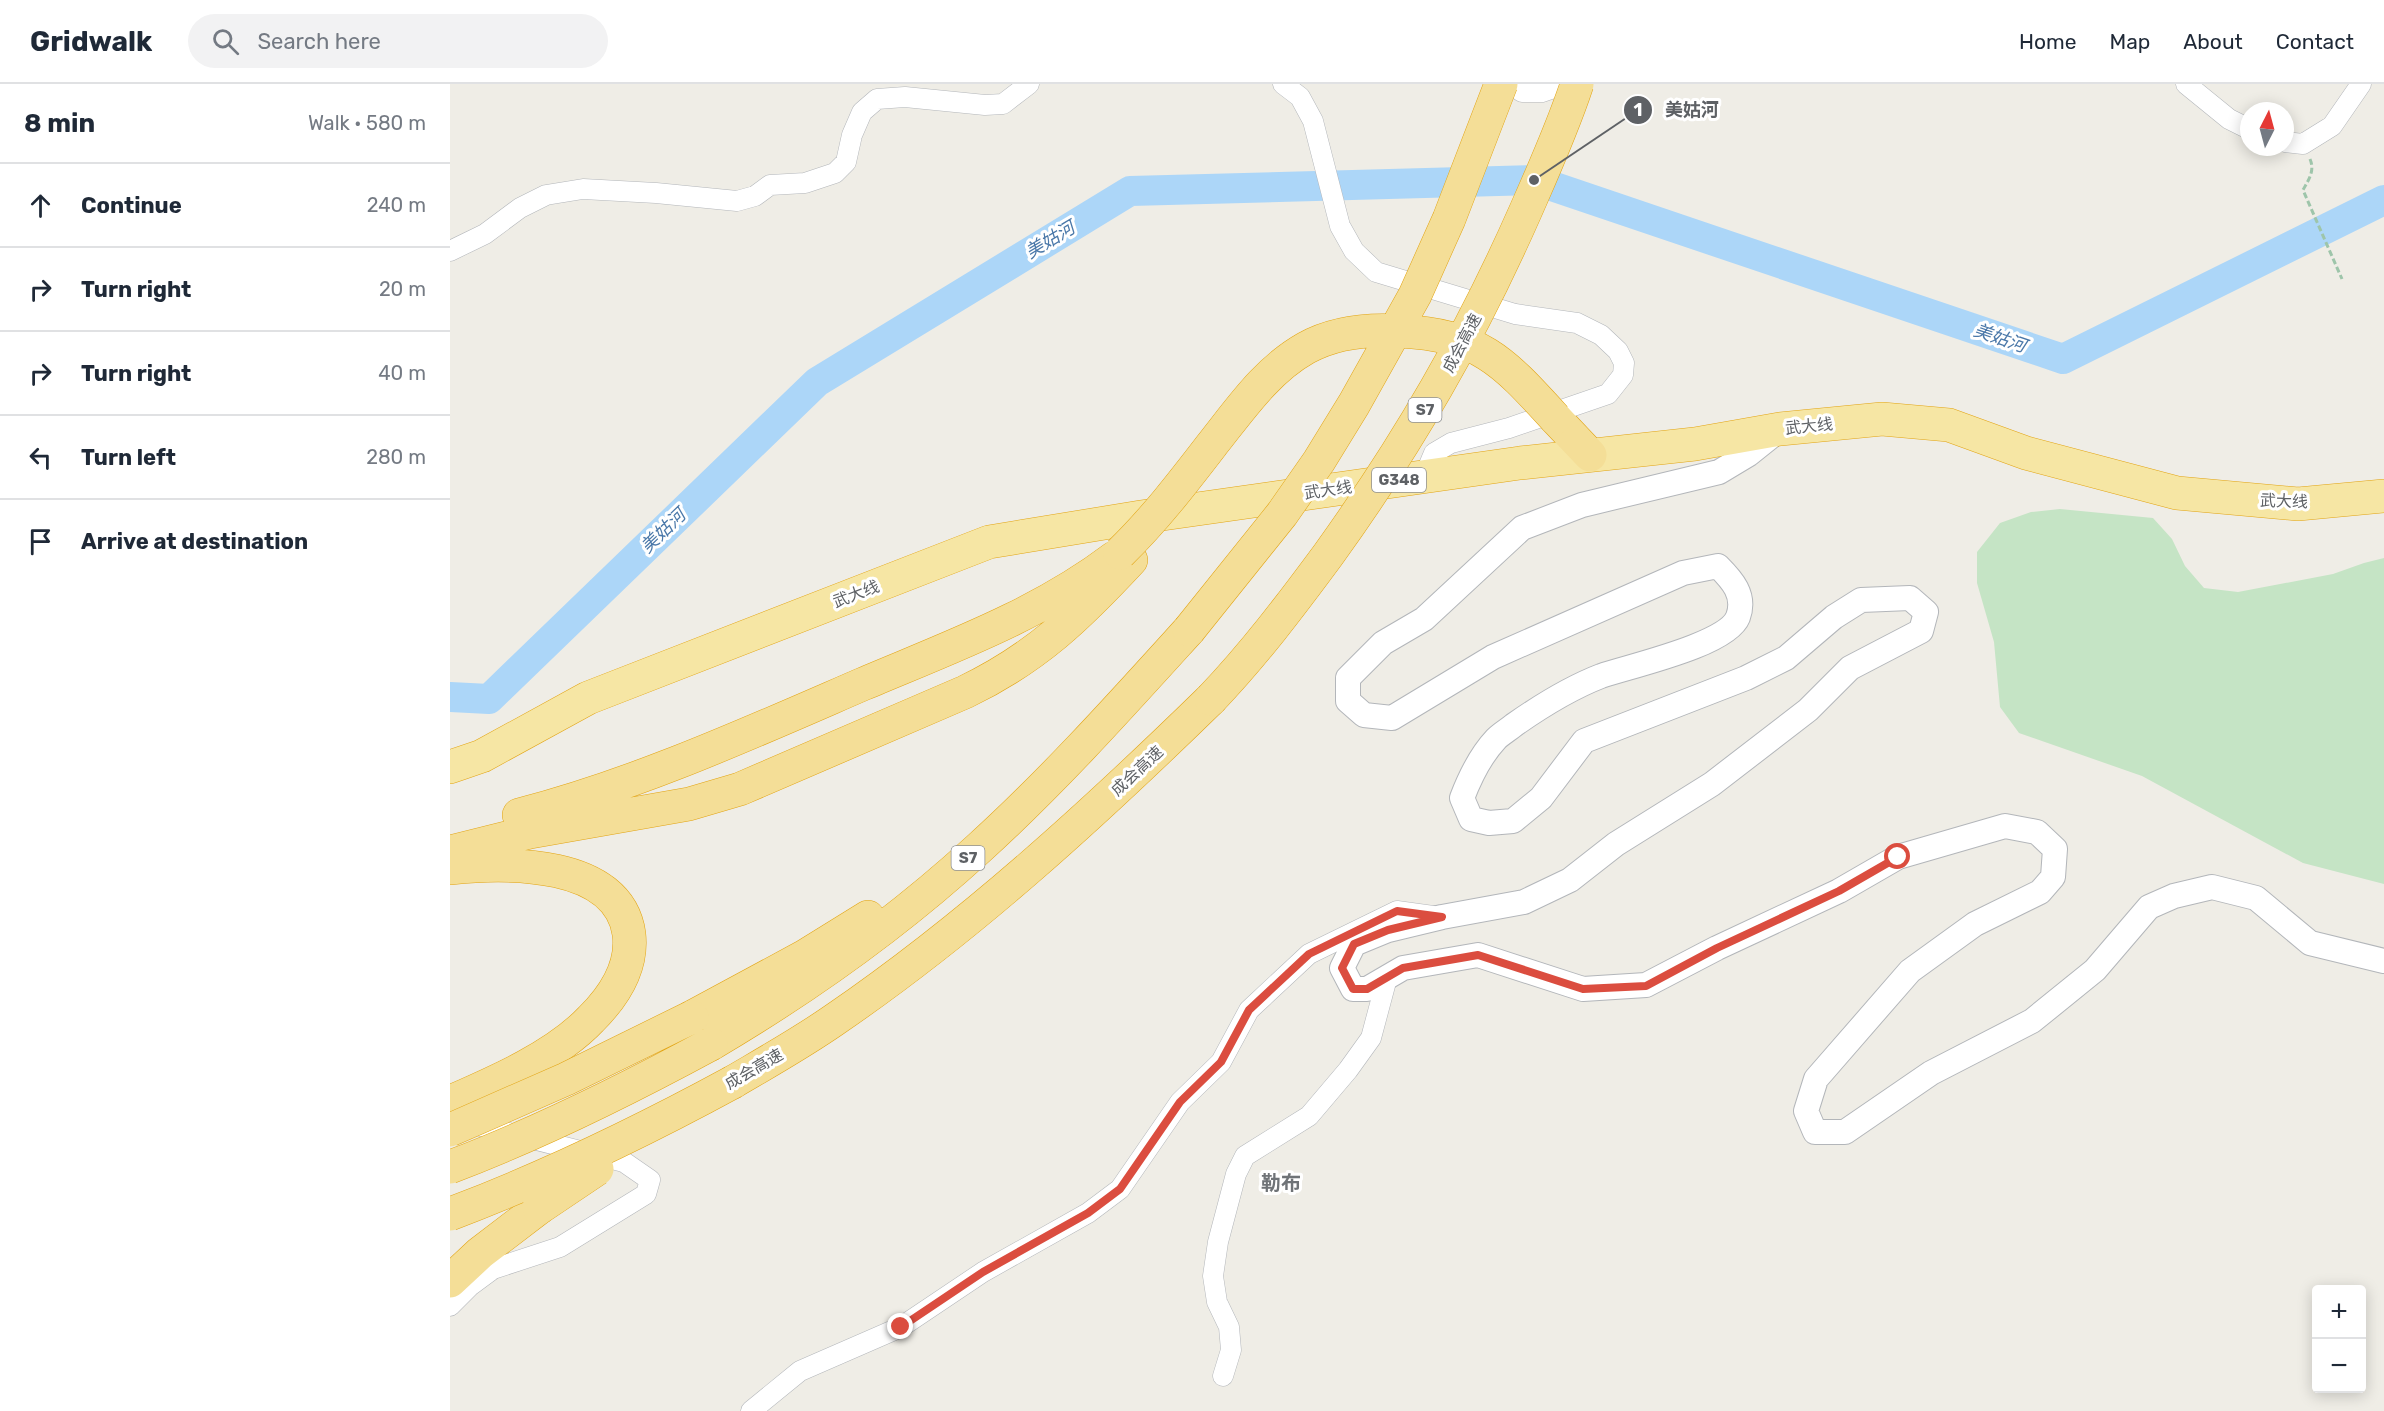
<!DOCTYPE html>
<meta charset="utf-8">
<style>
body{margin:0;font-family:Rubik,"Noto Sans SC",sans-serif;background:#f2f2f3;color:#1f2937}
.controls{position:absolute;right:18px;bottom:18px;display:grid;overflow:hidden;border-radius:6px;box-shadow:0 3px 15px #0003}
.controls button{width:54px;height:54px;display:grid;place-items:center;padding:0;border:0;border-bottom:2px solid #e0e1e3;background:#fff;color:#1f2937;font:30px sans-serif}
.compass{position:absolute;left:1790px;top:18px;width:54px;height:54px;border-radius:50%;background:#fff;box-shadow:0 3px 15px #0003;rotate:6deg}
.stop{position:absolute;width:18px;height:18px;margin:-14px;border:4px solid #db4d3f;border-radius:50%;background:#fff}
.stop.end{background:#db4d3f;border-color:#fff;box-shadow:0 2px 6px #0008}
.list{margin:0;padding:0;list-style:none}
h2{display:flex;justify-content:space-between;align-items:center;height:78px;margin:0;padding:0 24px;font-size:26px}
h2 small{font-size:20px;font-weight:400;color:#747a83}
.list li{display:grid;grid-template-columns:39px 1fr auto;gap:18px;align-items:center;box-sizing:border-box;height:84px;padding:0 24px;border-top:2px solid #e0e1e3}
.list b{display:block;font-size:22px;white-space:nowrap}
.list em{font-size:20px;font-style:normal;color:#747a83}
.icon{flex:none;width:33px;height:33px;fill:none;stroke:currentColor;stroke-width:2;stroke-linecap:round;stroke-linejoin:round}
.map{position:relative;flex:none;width:1934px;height:1327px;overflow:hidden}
header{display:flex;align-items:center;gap:36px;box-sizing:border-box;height:84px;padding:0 30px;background:#fff;border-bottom:2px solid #e0e1e3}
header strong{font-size:28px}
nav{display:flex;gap:33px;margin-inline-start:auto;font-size:21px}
.search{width:420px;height:54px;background:#f2f2f3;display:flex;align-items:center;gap:15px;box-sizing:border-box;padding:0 21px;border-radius:33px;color:#747a83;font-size:22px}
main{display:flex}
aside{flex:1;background:#fff}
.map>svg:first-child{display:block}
</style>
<header>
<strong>Gridwalk</strong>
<div class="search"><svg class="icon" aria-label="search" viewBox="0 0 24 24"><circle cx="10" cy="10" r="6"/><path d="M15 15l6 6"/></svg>Search here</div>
<nav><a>Home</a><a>Map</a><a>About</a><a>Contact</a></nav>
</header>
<main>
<aside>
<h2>8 min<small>Walk · 580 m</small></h2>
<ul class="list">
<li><svg class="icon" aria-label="ahead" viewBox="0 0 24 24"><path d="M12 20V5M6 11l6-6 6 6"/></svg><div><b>Continue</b></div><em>240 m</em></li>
<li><svg class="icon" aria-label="right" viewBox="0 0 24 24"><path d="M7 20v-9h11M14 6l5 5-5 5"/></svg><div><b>Turn right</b></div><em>20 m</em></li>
<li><svg class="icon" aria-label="right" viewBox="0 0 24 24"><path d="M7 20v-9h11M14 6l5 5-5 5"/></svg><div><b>Turn right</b></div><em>40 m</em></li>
<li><svg class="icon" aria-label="left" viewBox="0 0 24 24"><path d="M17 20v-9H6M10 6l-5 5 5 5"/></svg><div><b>Turn left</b></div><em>280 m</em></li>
<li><svg class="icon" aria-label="arrive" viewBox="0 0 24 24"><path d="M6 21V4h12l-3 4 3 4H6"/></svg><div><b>Arrive at destination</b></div></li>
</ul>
</aside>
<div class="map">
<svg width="1934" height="1327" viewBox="0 0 1934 1327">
<rect width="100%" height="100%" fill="#efede6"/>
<path fill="#c5e4c5" d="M1610,425l93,9 19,21 13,27 19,22 34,4 95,-18 31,-11 20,-5v326l-81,-21 -161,-87 -123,-43 -19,-26 -6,-65 -17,-59v-31l23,-29 31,-11z"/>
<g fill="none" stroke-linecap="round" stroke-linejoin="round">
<path stroke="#acd6f8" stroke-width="30" d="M0,613l39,2 328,-317 313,-191 404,-11 529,179 321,-159"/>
<g stroke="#b3b6ba" stroke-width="21">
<path id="minor" d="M833,0l17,13 13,24 27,105 14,25 22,21 139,42 62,9 24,12 17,16 6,12 -1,12 -15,19 -99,34 -58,15 -17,10 -5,12 2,10
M1060,0l12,8h20l23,-8
M1736,0l43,35 20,10
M1835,58l18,2 29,-18 29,-42
M0,167l35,-17 35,-26 26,-13 37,-6 73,4 81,8 18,-5 15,-11 35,-2 30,-10 11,-11 6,-27 10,-23 15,-13 28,-2 80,8 18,-1 26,-20
M0,1222l20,-20 23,-17 67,-22 86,-53 4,-14 -26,-18 -155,-39
M773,1292l8,-26 -2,-23 -12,-25 -4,-26 5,-34 18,-68 9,-18 64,-40 39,-46 23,-32 16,-60
M301,1327l49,-40 101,-44 82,-55 105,-59 32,-24 60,-87 41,-40 28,-52 60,-56 88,-43 36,5"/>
</g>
<g stroke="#b3b6ba" stroke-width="26">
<path id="tertiary" d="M1330,345l-31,25 -30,18 -137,33 -60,23 -98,91 -41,24 -35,35v23l16,14 28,3 101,-61 190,-84 35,-7c14,14 28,29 20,51 -11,28 -108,49 -137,59 -31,12 -60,30 -87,49 -6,5 -13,9 -18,14 -16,17 -26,38 -34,59l9,21 18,4 24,-2 28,-23 43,-57 162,-63 40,-20 48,-41 27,-17 49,-2 16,14 -5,19 -71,37 -42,42 -96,74 -96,60 -46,36 -46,22 -82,15 -54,13 -34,14 -12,24 11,21h14l36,-21 75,-13 105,34 63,-4 71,-37 122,-57 59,-34 107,-31 32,6 18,17 -2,28 -13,15 -65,32 -65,47 -94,108 -10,32 9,21h30l86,-59 101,-52 63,-51 54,-63 25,-11 38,-9 44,11 54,45 74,18"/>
</g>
<g stroke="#e2a413" stroke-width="34">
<path id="trunk" d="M0,683l32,-11 106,-58 401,-156 152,-25 379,-54 175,-19 85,-15 102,-10 67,6 77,28 151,40 121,11 86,-8"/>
</g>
<g stroke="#e2a413" stroke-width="34">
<path id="motorway" d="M1105,334l35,37
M69,731c119,-31 231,-82 344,-131 85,-36 176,-69 251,-126
M0,768l80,-20 159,-28 51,-15 225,-97c71,-34 114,-76 166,-132
M0,784c56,-6 169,-8 179,66 4,33 -16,63 -38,85 -35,37 -95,63 -141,83
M242,933l113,-61 63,-39
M261,960c95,-56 185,-120 267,-195 75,-68 143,-144 211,-219
M283,998c34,-20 68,-39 101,-62 136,-93 259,-206 377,-321
M0,1197l30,-28 59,-45"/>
</g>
<path stroke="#9ec5aa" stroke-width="3" stroke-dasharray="6 3" stroke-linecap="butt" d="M1860,75c5,12 -1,20 -7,31l39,89"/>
<use href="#minor" stroke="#fff" stroke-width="20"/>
<use href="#tertiary" stroke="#fff" stroke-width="24"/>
<use href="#trunk" stroke="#f6e6a4" stroke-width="33"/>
<use href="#motorway" stroke="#f4de97" stroke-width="33"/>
<g stroke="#e2a413" stroke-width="34" stroke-linecap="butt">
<path id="motorway-bridge" d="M670,469c35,-34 64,-72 94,-111 27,-34 53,-72 92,-94 29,-16 61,-19 93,-17 81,4 104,30 156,87
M739,546l93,-116 37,-53 35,-57 61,-109 34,-76 52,-135
M761,615c43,-45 80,-94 117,-144 80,-111 143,-220 198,-345 18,-41 37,-83 51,-126
M0,1046l116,-51 126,-62
M0,1083c90,-34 176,-77 261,-123
M89,1124l58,-39
M0,1130c98,-37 191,-82 283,-132"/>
</g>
<use href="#motorway-bridge" stroke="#f4de97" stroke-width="33"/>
</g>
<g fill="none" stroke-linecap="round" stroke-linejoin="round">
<path stroke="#db4d3f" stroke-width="8" d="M451,1243l82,-55 105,-59 32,-24 60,-87 41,-40 28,-52 60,-56 88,-43 45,6 -54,13 -34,14 -12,24 11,21h14l36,-21 75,-13 105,34 63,-3 71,-38 122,-57 59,-34"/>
</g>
<g text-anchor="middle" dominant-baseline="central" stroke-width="6" stroke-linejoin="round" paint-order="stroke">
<g fill="#fff" stroke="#8e9093" stroke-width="1.5">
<rect x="958.5" y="314" width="33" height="24" rx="4.5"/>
<rect x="922" y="384" width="54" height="24" rx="4.5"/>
<rect x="501.5" y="762" width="33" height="24" rx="4.5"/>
</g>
<g font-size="15" font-weight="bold" fill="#5e6165">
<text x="975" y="326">S7</text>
<text x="949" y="396">G348</text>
<text x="518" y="774">S7</text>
</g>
<g font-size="16" fill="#5e6165" stroke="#fff">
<text transform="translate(1012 259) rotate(-62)">成会高速</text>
<text transform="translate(1359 342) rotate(-6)">武大线</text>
<text transform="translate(878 406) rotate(-8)">武大线</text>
<text transform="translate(1834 417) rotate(2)">武大线</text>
<text transform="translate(406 510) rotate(-21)">武大线</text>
<text transform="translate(687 687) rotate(-43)">成会高速</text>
<text transform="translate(304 985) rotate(-30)">成会高速</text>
</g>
<g font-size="18" font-style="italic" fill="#4a78a9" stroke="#fff">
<text transform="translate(600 156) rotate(-31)">美姑河</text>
<text transform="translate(1550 254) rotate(19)">美姑河</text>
<text transform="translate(213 447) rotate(-44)">美姑河</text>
</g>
<g font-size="20" font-weight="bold" fill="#6f7377" stroke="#fff">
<text x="831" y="1099">勒布</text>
</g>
</g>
<path fill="none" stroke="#5e6165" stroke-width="2" d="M1084 96L1188 26"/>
<g fill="#5e6165" stroke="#fff" stroke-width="2">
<circle cx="1084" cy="96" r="6"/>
<circle cx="1188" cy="26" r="15"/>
</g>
<g font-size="18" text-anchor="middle" font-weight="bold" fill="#fff">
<text x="1188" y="32">1</text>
</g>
<g font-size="18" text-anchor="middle" font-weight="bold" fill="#5e6165" stroke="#fff" stroke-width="6" stroke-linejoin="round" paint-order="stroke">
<text x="1242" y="32">美姑河</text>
</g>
</svg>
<div class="controls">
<button>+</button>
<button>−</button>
</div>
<svg class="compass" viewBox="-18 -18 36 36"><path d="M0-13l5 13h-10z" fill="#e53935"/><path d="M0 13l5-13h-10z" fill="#747a83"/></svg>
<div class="stop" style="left:1448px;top:773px"></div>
<div class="stop end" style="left:451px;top:1243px"></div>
</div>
</main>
